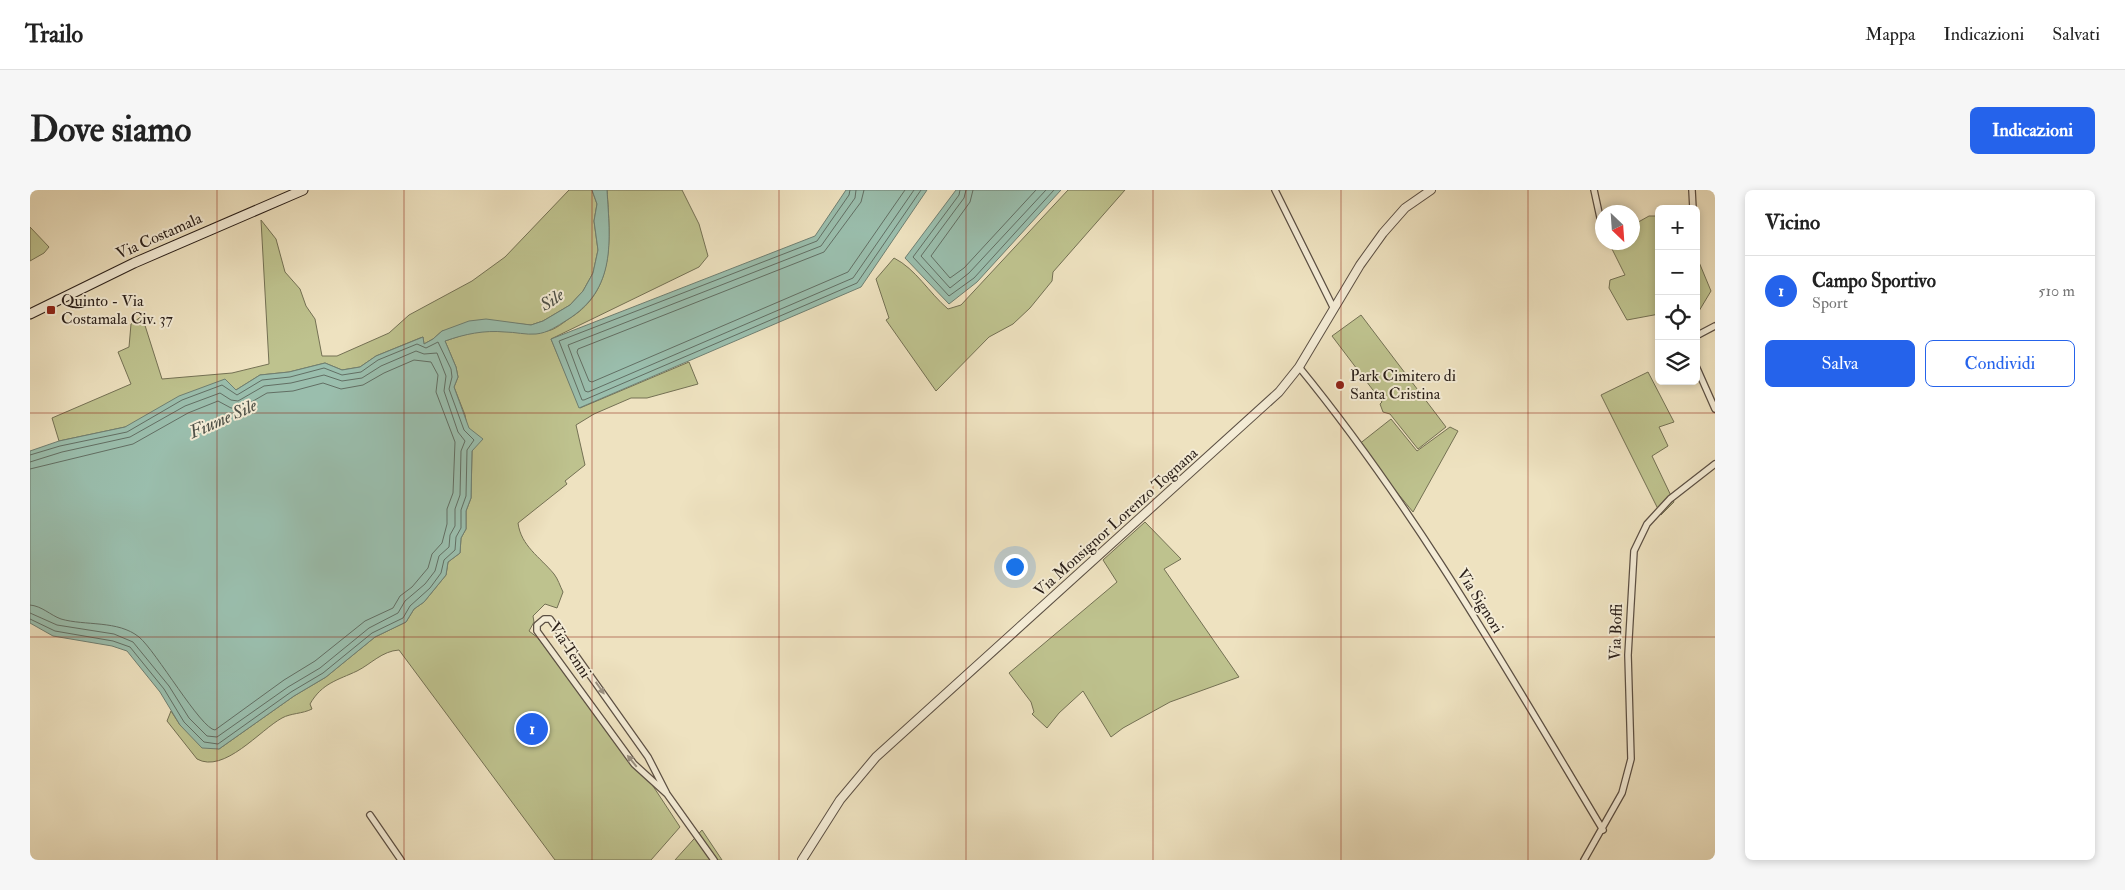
<!DOCTYPE html>
<html lang="it">
<meta charset="utf-8">
<style>
body{margin:0;font-family:"IM FELL Double Pica",serif;background:#f6f6f6;color:#222}
.controls{position:absolute;right:15px;top:15px;display:grid;overflow:hidden;border-radius:8px;box-shadow:0 2px 8px #0003}
.controls button{width:45px;height:45px;display:grid;place-items:center;padding:0;border:0;border-bottom:1px solid #e0e0e0;background:#fff;color:#222;font:25px sans-serif}
.compass{position:absolute;left:1565px;top:15px;width:45px;height:45px;border-radius:50%;background:#fff;box-shadow:0 2px 8px #0003;rotate:155deg}
.you{position:absolute;left:984px;top:376px;width:18px;height:18px;margin:-12px;border:4px solid #fff;border-radius:50%;background:#1a73e8;box-shadow:0 0 0 8px #1a73e833}
.badge{display:grid;place-items:center;width:32px;height:32px;border-radius:50%;background:#2563eb;color:#fff;font-size:16px;font-weight:700}
.pin{position:absolute;translate:-50% -50%;border:2px solid #fff;box-shadow:0 1px 5px #0006}
.list{margin:0;padding:0;list-style:none}
h2{display:flex;justify-content:space-between;align-items:center;height:65px;margin:0;padding:0 20px;font-size:21px}
h2 small{font-size:16px;font-weight:400;color:#767676}
.list li{display:grid;grid-template-columns:32px 1fr auto;gap:15px;align-items:center;box-sizing:border-box;height:70px;padding:0 20px;border-top:1px solid #e0e0e0}
.list b{display:block;font-size:19px;white-space:nowrap}
.list p{margin:0;font-size:16px;white-space:nowrap;color:#767676}
.list em{font-size:16px;font-style:normal;color:#767676}
.actions{display:flex;gap:10px;padding:15px 20px}
.actions a{flex:1;padding:11px 0;border:1px solid #2563eb;border-radius:8px;text-align:center;font-size:18px;color:#2563eb}
.actions .main{background:#2563eb;color:#fff}
.icon{flex:none;width:28px;height:28px;fill:none;stroke:currentColor;stroke-width:2;stroke-linecap:round;stroke-linejoin:round}
.map{position:relative;flex:none;width:1685px;height:670px;overflow:hidden;border-radius:8px}
header{display:flex;align-items:center;gap:30px;box-sizing:border-box;height:70px;padding:0 25px;background:#fff;border-bottom:1px solid #e0e0e0}
header strong{font-size:24px}
nav{display:flex;gap:28px;margin-inline-start:auto;font-size:18px}
.intro{display:flex;align-items:center;justify-content:space-between;box-sizing:border-box;height:120px;padding:0 30px}
h1{margin:0;font-size:35px}
.button{padding:12px 22px;border-radius:8px;background:#2563eb;color:#fff;font-size:18px;font-weight:700}
main{display:flex;gap:30px;padding:0 30px}
aside{flex:1;background:#fff;border-radius:8px;box-shadow:0 2px 8px #0003}
.map>svg:first-child{display:block}
</style>
<header>
<strong>Trailo</strong>
<nav><a>Mappa</a><a>Indicazioni</a><a>Salvati</a></nav>
</header>
<div class="intro"><h1>Dove siamo</h1><a class="button">Indicazioni</a></div>
<main>
<div class="map">
<svg width="1685" height="670" viewBox="0 0 1685 670">
<rect width="100%" height="100%" fill="#eee2c0"/>
<filter id="stains"><feTurbulence type="fractalNoise" baseFrequency=".004" numOctaves="4"/><feColorMatrix values="0 0 0 0 .2 0 0 0 0 .09 0 0 0 0 .02 0 0 0 .5 -.17"/></filter>
<radialGradient id="worn" r=".72"><stop offset=".6" stop-color="#630" stop-opacity="0"/><stop offset="1" stop-color="#630" stop-opacity=".3"/></radialGradient>
<path fill="#bec28e" stroke="#747154" d="M539,0h23l5,14 -3,17 4,29 -5,23 -10,18 -13,14 -27,16 -12,4 -21,-2 -68,8 -9,8 -9,5 -1,-7 -3,1 -44,18 -16,11 -18,3 -17,-7 -36,9 -29,3 -24,15 -111,37 -66,14 -7,-23 79,-34 -13,-32 11,-5 2,-23 11,-8 20,63 70,-6 37,-9 -8,-144 15,19 9,33 15,17 6,17 9,13 7,37h15l52,-23 20,-18 63,-34 33,-24z
M577,0h75l17,34 9,32 -9,11 -148,72 29,69 109,-46 9,22 -51,14h-16l-37,16 -18,11 9,40 -20,16 2,3 -49,39c3,23 22,34 36,51 4,5 6,12 9,18l-6,16 -12,-4 -12,12 1,6 -5,9 9,7 98,130 13,12 31,47 -29,33h-96l-156,-210c-17,1 -28,14 -42,21 -19,9 -35,12 -47,33l2,5c-10,5 -21,4 -30,9 -22,12 -58,56 -85,41l-30,-38 4,-10 9,14 39,24 75,-53 32,-19 49,-40 31,-15 8,-13 10,-7 22,-27 2,-13 12,-9 1,-15 5,-9v-18l5,-13 1,-47 -7,-36 -11,-28 4,-10 -2,-10 -11,-26c12,-4 25,-9 37,-10 21,-1 44,3 65,0 8,-1 17,-9 23,-13 46,-28 40,-82 37,-128z
M1038,0h57l-72,82 -1,9 -22,27 -17,16 -24,13 -53,54 -50,-71 3,-2 -13,-39 18,-21c22,11 35,35 54,51l13,-4z
M1619,26h10v98l-32,6 -18,-32 1,-8 15,-5 -16,-32 23,-1 1,-17z
M0,37l19,20 -5,6 -14,8z
M1666,65l15,36 -15,25z
M1331,125l85,112 -28,22 -28,-35 -7,-2 -3,-8 2,-2 -50,-66z
M1618,182l26,50 -15,5 9,19 -16,10 22,46 -13,13 -60,-120z
M1361,229l26,32 33,-24 8,4 -45,81 -55,-67z
M1115,332l36,37 -17,10 75,108 -69,25 -47,26 -12,9 -28,-46 -24,22 -12,15 -15,-14 2,-2 -3,-10 -22,-29 108,-91 -14,-22z
M672,640l20,30h-47z"/>
<path fill="#9abead" stroke="#6e7f72" d="M562,0h15c3,51 10,99 -40,130 -10,6 -19,13 -31,14 -10,1 -21,-2 -31,-2 -21,-2 -40,2 -60,9l11,26 2,10 -4,10 15,41 14,11 -11,12 -1,47 -5,13v18l-5,9 -1,15 -12,9 -2,13 -22,27 -10,7 -8,13 -31,15 -49,40 -32,19 -75,53 -17,-1 -22,-23 -20,-33 -33,-41 -15,-5 -59,-10 -23,-13v-172l29,-10 66,-14 54,-31 46,-17 11,11 24,-15 29,-3 36,-9 17,7 18,-3 16,-11 47,-19 1,7 9,-5 9,-8 27,-10 17,-2 45,6 12,-4 27,-16 13,-14 10,-18 5,-23 -4,-29 3,-17z
M816,0h81l-66,97 -282,121 -28,-69 264,-103z
M926,0h105l-84,92 -28,22 -44,-46z"/>
<g fill="none" stroke-linecap="round" stroke-linejoin="round">
<path stroke="#626f64" stroke-width="1" d="M820,0l-1,5 -32,46 -258,100 23,59h2l273,-117 64,-93
M826,0l-1,8 -34,48 -253,99 17,46 3,1 265,-114 61,-88
M834,0l-3,12 -37,50 -246,97 -1,3 12,29 3,1 256,-110 57,-82
M930,0l-1,5 -46,62 36,39 25,-18 80,-88
M936,0l-2,8 -43,58 29,32 19,-15 77,-83
M943,0l-3,12 -39,54 19,22 14,-10 72,-78
M0,265l30,-9 67,-14 55,-32 40,-15 15,10 25,-15 28,-3 34,-9 18,7 19,-3 17,-12 39,-16 9,4 12,-6 13,27 1,8 -3,12 15,41 10,10 -7,10 -1,46 -5,14v18l-5,9 -1,13 -11,10 -3,13 -11,15 -20,18 -7,12 -31,15 -49,40 -32,19 -73,52 -14,-2 -20,-20 -20,-33 -34,-42 -17,-6 -58,-10 -25,-12
M0,272l32,-10 68,-15 55,-31 35,-13 11,7 7,1 26,-15 27,-3 33,-8 18,6 20,-3 19,-12 35,-15 8,3 13,-1 9,23 -2,15 14,41 7,9 -4,10 -1,44 -5,14v17l-5,9 -1,12 -10,9 -4,15 -10,13 -20,17 -7,12 -29,15 -49,40 -32,19 -71,50 -10,-1 -18,-18 -20,-32 -36,-44 -19,-8 -57,-9 -27,-12
M0,279l103,-25 55,-31 30,-12 13,7h10l26,-15 26,-2 30,-8 18,6 22,-4 21,-12 30,-13 17,2 7,13 -2,17 19,50 -2,51 -6,16v15l-5,19 -10,11 -4,14 -16,19 -12,9 -7,12 -28,13 -50,40 -31,19 -69,50c-14,-1 -59,-79 -76,-93 -21,-17 -54,-11 -78,-18 -11,-4 -19,-13 -31,-14"/>
<g stroke="#5c5044" stroke-width="8">
<path id="minor" d="M1245,0l59,119
M1564,0l7,32
M1662,0l1,19
M1666,146l19,-10
M1666,176l19,43
M1269,177c117,143 209,305 304,463
M637,604l-33,-30 -97,-133v-6l7,-6h6l98,138 19,37 47,66
M340,625l31,45
M1554,670l38,-67 9,-34 -3,-104 6,-104 13,-27 23,-25 45,-35"/>
</g>
<g stroke="#5c5044" stroke-width="10">
<path id="tertiary" d="M772,670l38,-60 36,-43 403,-365 20,-25 61,-102 23,-32 22,-25 26,-18"/>
</g>
<g stroke="#2b201a" stroke-width="11">
<path id="secondary" d="M0,124l104,-51 169,-73"/>
</g>
<use href="#minor" stroke="#f4ecd6" stroke-width="5.5"/>
<use href="#tertiary" stroke="#f4ecd6" stroke-width="8"/>
<use href="#secondary" stroke="#f4ecd6" stroke-width="9"/>
</g>
<defs><path id="oneway-solid" d="M-6-.8H1V-3.2L6.5 0L1 3.2V.8H-6Z" transform="scale(1.25)"/></defs>
<g fill="#9a9081">
<use href="#oneway-solid" transform="translate(570 498) rotate(55)"/>
<use href="#oneway-solid" transform="translate(602 571) rotate(-129)"/>
</g>
<path fill="none" stroke="#8f2418" stroke-width="1" stroke-opacity="0.55" d="M187,0v670M374,0v670M562,0v670M749,0v670M936,0v670M1123,0v670M1311,0v670M1498,0v670M0,223h1685M0,447h1685"/>
<g fill="#8f2418" stroke="#f4ecd6" stroke-width="2">
<rect x="16" y="115" width="10" height="10" rx="2.5"/>
<circle cx="1310" cy="195" r="5"/>
</g>
<g text-anchor="middle" dominant-baseline="central" stroke-width="4" stroke-linejoin="round" paint-order="stroke">
<g font-size="16" fill="#2b201a" stroke="#f4ecd6">
<text transform="translate(129 46) rotate(-24)">Via Costamala</text>
<text transform="translate(1086 332) rotate(-42)">Via Monsignor Lorenzo Tognana</text>
<text transform="translate(1450 411) rotate(58)">Via Signori</text>
<text transform="translate(1586 442) rotate(-88)">Via Boffi</text>
<text transform="translate(540 460) rotate(57)">Via Tenni</text>
</g>
<g font-size="16" fill="#2b201a" stroke="#f4ecd6" text-anchor="start">
<text x="31" y="111">Quinto - Via<tspan x="31" dy="18">Costamala Civ. 37</tspan></text>
<text x="1320" y="186">Park Cimitero di<tspan x="1320" dy="18">Santa Cristina</tspan></text>
</g>
<g font-size="18" font-style="italic" fill="#4c4f46" stroke="#f4ecd6">
<text transform="translate(522 110) rotate(-34)">Sile</text>
<text transform="translate(193 229) rotate(-24)">Fiume Sile</text>
</g>
</g>
<rect width="100%" height="100%" filter="url(#stains)"/>
<rect width="100%" height="100%" fill="url(#worn)"/>
</svg>
<div class="controls">
<button>+</button>
<button>−</button>
<button><svg class="icon" aria-label="locate" viewBox="0 0 24 24"><circle cx="12" cy="12" r="6"/><path d="M12 2v4M12 18v4M2 12h4M18 12h4"/></svg></button>
<button><svg class="icon" aria-label="layers" viewBox="0 0 24 24"><path d="M12 4l9 5-9 5-9-5zM3 14l9 5 9-5"/></svg></button>
</div>
<svg class="compass" viewBox="-18 -18 36 36"><path d="M0-13l5 13h-10z" fill="#e53935"/><path d="M0 13l5-13h-10z" fill="#767676"/></svg>
<div class="you"></div>
<div class="pin badge" style="left:502px;top:539px">1</div>
</div>
<aside>
<h2>Vicino<small></small></h2>
<ul class="list">
<li><span class="badge">1</span><div><b>Campo Sportivo</b><p>Sport</p></div><em>510 m</em></li>
</ul>
<div class="actions"><a class="main">Salva</a><a>Condividi</a></div>
</aside>
</main>
